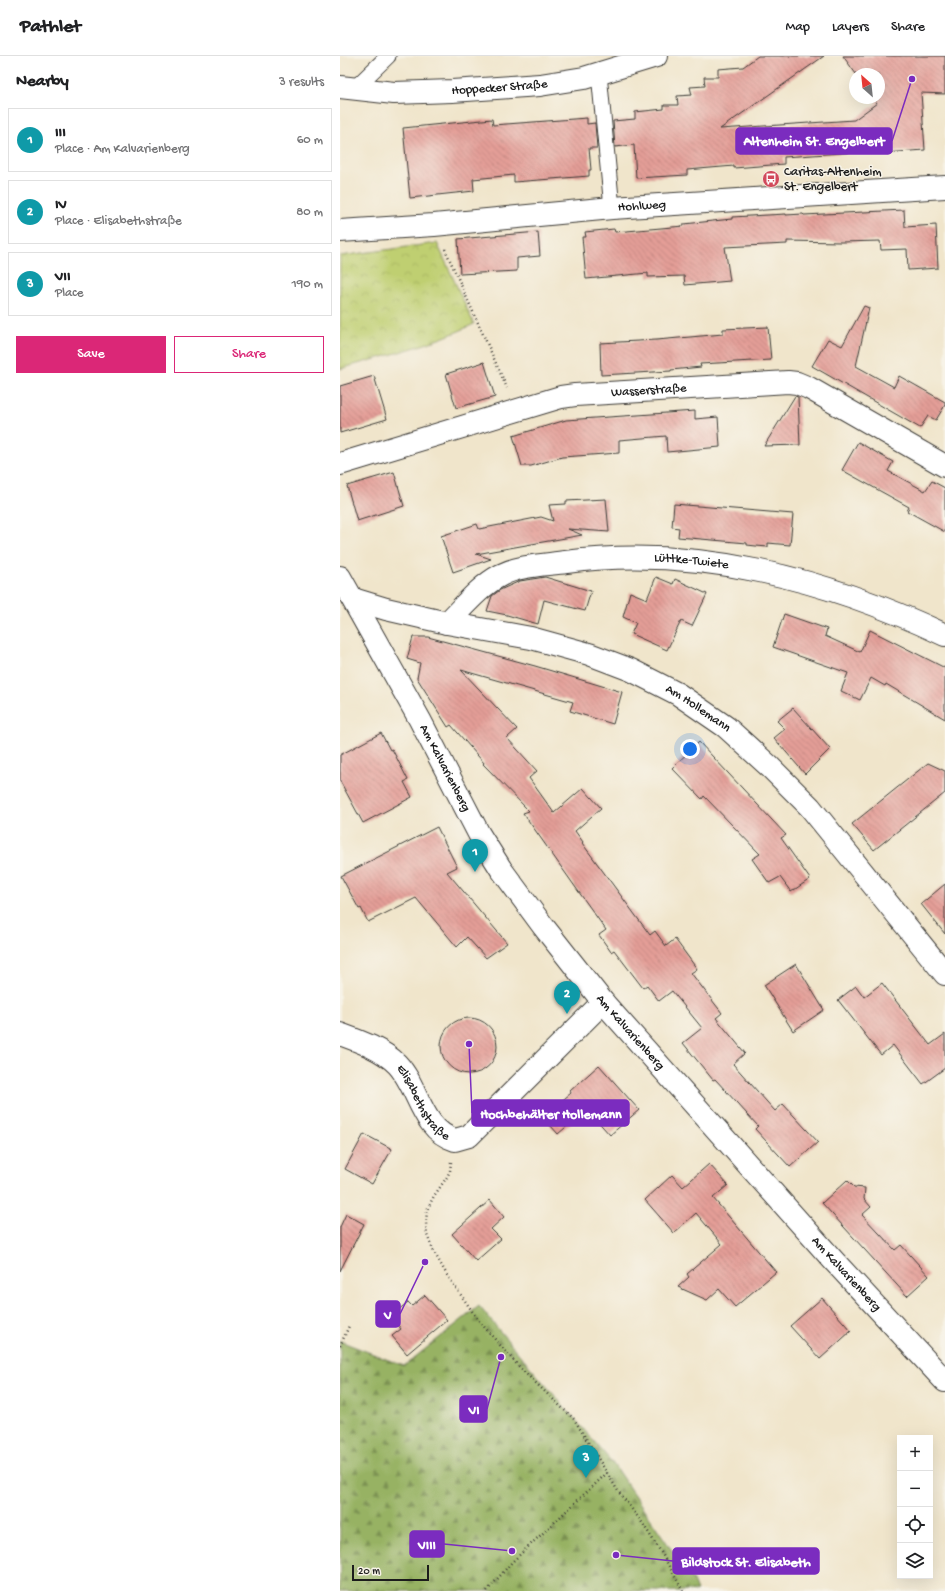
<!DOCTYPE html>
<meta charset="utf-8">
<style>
body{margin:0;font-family:"Gochi Hand",sans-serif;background:#f6f6f6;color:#202124}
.controls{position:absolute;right:12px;bottom:12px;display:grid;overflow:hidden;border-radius:0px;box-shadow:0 4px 16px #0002}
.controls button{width:36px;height:36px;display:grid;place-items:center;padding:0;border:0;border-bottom:1px solid #e0e0e0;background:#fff;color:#202124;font:20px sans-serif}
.compass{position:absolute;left:509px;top:12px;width:36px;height:36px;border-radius:50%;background:#fff;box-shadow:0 4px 16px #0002;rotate:333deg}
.scale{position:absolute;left:12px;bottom:10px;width:77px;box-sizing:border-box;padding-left:4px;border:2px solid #1c1c1c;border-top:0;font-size:11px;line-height:14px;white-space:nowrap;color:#1c1c1c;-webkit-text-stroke:3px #f7f3e8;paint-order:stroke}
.you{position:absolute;left:350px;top:693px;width:14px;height:14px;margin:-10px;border:3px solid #fff;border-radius:50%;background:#1a73e8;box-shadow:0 0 0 6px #1a73e833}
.badge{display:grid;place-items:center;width:26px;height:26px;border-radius:50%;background:#db2777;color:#fff;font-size:13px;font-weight:700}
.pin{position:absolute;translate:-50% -33px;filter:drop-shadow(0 1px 2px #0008)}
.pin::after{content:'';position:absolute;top:21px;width:14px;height:12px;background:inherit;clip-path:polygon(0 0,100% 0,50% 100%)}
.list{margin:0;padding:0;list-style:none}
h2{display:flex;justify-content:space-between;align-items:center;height:52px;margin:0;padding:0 16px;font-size:17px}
h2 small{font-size:13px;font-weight:400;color:#757577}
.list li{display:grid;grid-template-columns:26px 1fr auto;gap:12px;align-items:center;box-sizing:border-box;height:64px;margin:0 8px 8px;padding:0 8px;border:1px solid #e0e0e0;border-radius:0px}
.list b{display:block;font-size:15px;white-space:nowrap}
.list p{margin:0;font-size:13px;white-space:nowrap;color:#757577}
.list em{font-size:13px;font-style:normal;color:#757577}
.actions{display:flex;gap:8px;padding:12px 16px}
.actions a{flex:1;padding:9px 0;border:1px solid #db2777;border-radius:0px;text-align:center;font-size:14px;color:#db2777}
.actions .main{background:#db2777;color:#fff}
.icon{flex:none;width:22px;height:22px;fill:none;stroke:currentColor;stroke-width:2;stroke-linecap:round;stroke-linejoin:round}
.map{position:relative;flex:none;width:605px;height:1535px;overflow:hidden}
header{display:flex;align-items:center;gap:24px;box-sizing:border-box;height:56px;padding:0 20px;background:#fff;border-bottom:1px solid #e0e0e0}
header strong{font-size:19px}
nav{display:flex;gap:22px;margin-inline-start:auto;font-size:14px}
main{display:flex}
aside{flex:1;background:#fff}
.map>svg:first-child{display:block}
</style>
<header>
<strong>Pathlet</strong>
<nav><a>Map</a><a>Layers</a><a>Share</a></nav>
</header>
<main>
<aside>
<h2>Nearby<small>3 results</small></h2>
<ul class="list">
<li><span class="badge" style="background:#0f9aa8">1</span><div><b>III</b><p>Place · Am Kalvarienberg</p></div><em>60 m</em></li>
<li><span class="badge" style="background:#0f9aa8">2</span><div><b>IV</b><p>Place · Elisabethstraße</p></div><em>80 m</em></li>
<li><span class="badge" style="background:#0f9aa8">3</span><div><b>VII</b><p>Place</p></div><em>190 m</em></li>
</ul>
<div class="actions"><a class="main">Save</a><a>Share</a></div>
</aside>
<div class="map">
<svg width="605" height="1535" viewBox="0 0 605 1535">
<defs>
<pattern id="forest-firs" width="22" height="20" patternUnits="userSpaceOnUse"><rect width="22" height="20" fill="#97b263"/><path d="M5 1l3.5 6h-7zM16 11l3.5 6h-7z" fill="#7a9051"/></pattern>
<pattern id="park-crowns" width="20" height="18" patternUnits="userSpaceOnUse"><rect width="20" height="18" fill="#bfcf71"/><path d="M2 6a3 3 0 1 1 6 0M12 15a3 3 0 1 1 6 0" fill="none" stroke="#a4b161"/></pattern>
<pattern id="building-back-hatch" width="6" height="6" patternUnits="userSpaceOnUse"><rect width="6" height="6" fill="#e49e97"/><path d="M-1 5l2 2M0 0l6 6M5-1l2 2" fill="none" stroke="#b8807a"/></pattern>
</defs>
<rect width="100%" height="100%" fill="#f7f3e8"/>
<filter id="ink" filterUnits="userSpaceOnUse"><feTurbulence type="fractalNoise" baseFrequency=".025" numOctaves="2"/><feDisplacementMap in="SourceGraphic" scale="8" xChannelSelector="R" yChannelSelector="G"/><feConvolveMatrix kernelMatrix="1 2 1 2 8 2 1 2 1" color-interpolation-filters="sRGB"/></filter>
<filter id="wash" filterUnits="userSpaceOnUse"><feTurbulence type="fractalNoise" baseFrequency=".012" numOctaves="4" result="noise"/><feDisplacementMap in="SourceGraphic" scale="16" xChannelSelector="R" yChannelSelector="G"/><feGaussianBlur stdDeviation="0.9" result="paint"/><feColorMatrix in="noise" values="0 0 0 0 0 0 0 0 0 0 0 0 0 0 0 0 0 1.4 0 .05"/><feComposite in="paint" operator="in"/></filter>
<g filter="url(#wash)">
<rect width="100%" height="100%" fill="#f0e5cb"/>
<path fill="url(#forest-firs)" stroke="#5a6740" d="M139,1250l45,54 87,101 82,120 4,10h-357v-250l64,25z"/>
<path fill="url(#park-crowns)" stroke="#6e7646" d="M97,187l37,81c-42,21 -89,32 -134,45v-113z"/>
<g id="blocks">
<path fill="url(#building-back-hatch)" d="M418,0h66l-104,73 134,-9 23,-17 -4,-5h6v-24h-23l-13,-18h102v38l-24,-1 4,57 -41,3v-3l-100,7v7l-50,4v-2l-47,4v5l-51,3 -2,-33 -19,2 -2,-26 22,-2v-7l29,-3v-4h14l-1,-9 15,-1 -2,-8 15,-1 -1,-9h14v-8l25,-2z
M247,62v6l8,-1 2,25h-8l2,22h-2v6l-75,6v-7l-41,4 1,12 -64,7 -7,-70 89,-9 1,6z
M564,154l1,17 31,-2 2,43 -30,2 -1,-21 -26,1 -1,-9 -39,1 -54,-1v3l-62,3 5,34 -45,4 -1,-9 -36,1v-4l-62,6 -4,-42h4l-1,-5 29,-3 1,3 69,-6v-2l48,-5v-2l54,-3v1l17,-1 1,1z
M198,176l2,24 -23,2v13l-57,3 -2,-35z
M524,250l5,2 -13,58 38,21 5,-11 46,26v3l-9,15 -8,-4 -8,12 -108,-62 16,-27 14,7z
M428,271l3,33 -71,4 1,3 -30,3v1l-70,4 -1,-32 57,-3 66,-6v-5z
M144,306l11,35 -39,11 -10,-34z
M34,320l13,43 -47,14v-47z
M455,340l3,1 2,48 -36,1z
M355,355v8l23,-2 2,30 -53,5 -1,-16 -47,4v13l-57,4 -31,9h-9l-9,-30 53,-16z
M518,386l35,20 -5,9 37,20 7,-10 13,7v44l-38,-21 2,-4 -67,-37z
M54,416l10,34 -47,15 -10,-35z
M266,443l3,33 -41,-3 14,6 -106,19 15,5 -38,13 -12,-36 36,-12 2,5 62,-12 12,4 -4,-16 17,-1v-3z
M334,448l119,10 -3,31 -22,-2v4l-12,-1 -9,-1v-2l-69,-6 1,-9 -7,-1z
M205,521l46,14 -6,20 -41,-11 -6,24 -31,-9 -20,-4 5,-15 8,-6 20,-9z
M316,521l17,7 2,-5 32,15 -15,32 -11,-5 -14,29 -36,-16 5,-11 -13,-6 7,-25 17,7z
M444,558l43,15 -2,7 35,16 10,-22 75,38v51l-59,-35 -1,2 -14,-8 -11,22 -19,-9 7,-18 -75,-26z
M73,581h15l107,29 87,26 -9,32 -43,-13 3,-9 -112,-32 56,59 -10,9 30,33 -8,7 25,35 29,-25 18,20 -26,23 8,11 -1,1 68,92 5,-4 11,15 9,-7 22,30 -6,4 31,40 -6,5 29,35 -12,11 42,47 8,-7 35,38 -28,25 -35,-38 3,-3 -43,-47 -2,1 -30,-37 19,-15 -30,-37 -13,10 -12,-16 -4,3 -29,-38 -3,2 -12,-17 7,-5 -30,-42 -53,-75 6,-2 -46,-47 1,-1 -33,-38 -3,2 -31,-49 3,-15 -13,-4z
M453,652l37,41 -25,25 -31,-36 11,-9 -8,-8z
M41,677l9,17 2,-1 16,31 -4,2 8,15 -49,26 -23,-42v-26z
M359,686l87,93 -5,3 29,41 -19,13 -11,-15 -11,6 -17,-24 8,-5 -56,-58 -2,3 -30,-31z
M588,707l17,8v22l-71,57 -22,-26z
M97,771l20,40 -10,5 60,71 -21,15 -19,-21 -10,10 -41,-49 -48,24 -7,-14 -2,1 -18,-33z
M605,828v50l-24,-30z
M456,908l28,46 -31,21 -29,-46z
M542,927l48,62 15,-11v34l-22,16 -30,-39 -12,10 -43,-55 18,-14 8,11z
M101 990a28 28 0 1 1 56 0a28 28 0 1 1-56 0Z
M259,1009l40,45 -29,25 -23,-26 -29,25 -15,-17 28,-24 -1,-2z
M24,1078l28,15 -20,35 -27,-15z
M369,1108l19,21 -15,13 63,74 -41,35 -16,-18 -12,11 -29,-13 11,-10 -2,-3 35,-30 -26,-31 -22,20 -29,-33 27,-25 11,12z
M507,1124l7,7 11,1 -1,11 7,8 -9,8 33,35 6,-5 28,31 -22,20 -85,-93z
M150,1144l14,17 -13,12 10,10 -25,22 -24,-27z
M6,1158l18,10 -24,47v-44z
M85,1239l22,25 -40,34 -15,-18 9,-7 -10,-13 17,-14 4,4z
M482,1242l29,33 -31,28 -30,-33z"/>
</g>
</g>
<g filter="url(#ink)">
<use href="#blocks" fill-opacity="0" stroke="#3c3a36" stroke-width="1"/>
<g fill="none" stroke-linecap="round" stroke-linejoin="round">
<g stroke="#3c3a36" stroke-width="17">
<path id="service" d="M259,18l13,134
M14,33l34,-33"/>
</g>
<g stroke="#3c3a36" stroke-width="24">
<g id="minor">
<path id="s1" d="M0,31l54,6 58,-2 88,-6 44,-7 72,-22"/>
<path id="s2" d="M0,175l94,-6 178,-17 333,-21"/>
<path id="s3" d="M0,408l221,-67 14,-2 213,-13 9,1 12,5 136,78"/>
<path id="s4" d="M0,521l80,143 59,114 22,35 42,57 60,76 230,258 112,121"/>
<path id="s5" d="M13,543l33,10 61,14 84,15 58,16 42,16 47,24 48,33 44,40 40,40 135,167"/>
<path id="s6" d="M107,567c17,-17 33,-37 54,-48 19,-10 44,-10 65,-13 130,-17 262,17 379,73"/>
<path id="s7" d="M0,978c19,7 42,15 57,30 22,23 24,66 58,76l14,-4 134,-134"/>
</g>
</g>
<path stroke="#3c3a36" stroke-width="2.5" stroke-dasharray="1 3" stroke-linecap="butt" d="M105,193l62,139
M111,1106l-1,9 -3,6 -13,19 -7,14 -1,13 1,12 7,17 13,23 32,46 42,48 53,50 44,72 23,30 20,31 22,39
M0,1290l9,-20
M147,1535l25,-29 95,-89"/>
<use href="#service" stroke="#fff" stroke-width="15"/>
<use href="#minor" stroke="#fff" stroke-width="22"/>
</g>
</g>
<defs>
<g id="bus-disc" transform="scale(0.9)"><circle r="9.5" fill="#d1495b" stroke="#f7f3e8"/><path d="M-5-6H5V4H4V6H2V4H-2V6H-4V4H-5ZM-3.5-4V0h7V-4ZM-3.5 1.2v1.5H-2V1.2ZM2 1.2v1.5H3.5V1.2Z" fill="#fff"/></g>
</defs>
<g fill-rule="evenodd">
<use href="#bus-disc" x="431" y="123"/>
</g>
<g text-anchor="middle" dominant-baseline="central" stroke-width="3" stroke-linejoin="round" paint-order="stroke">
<g font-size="13" fill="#1c1c1c" stroke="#f7f3e8">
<text stroke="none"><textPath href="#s1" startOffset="160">Hoppecker Straße</textPath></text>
<text stroke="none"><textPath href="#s2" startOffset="303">Hohlweg</textPath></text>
<text stroke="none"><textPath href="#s3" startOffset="319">Wasserstraße</textPath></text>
<text stroke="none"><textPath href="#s6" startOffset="265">Lüttke-Twiete</textPath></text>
<text stroke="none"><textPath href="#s5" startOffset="365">Am Hollemann</textPath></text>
<text stroke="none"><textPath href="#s4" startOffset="218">Am Kalvarienberg</textPath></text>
<text stroke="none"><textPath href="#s4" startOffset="542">Am Kalvarienberg</textPath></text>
<text stroke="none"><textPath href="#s7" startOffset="112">Elisabethstraße</textPath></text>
<text stroke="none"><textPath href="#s4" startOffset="866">Am Kalvarienberg</textPath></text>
</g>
<g font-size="13" fill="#1c1c1c" stroke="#f7f3e8" text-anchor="start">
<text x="444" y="116">Caritas-Altenheim<tspan x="444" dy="15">St. Engelbert</tspan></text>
</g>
</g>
<path fill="none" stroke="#7b2cbf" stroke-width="1.5" d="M572 23L552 85M129 988L132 1057M85 1206L60 1258M161 1301L147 1353M172 1495L104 1488M276 1499L333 1505"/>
<g fill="#7b2cbf" stroke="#f7f3e8" stroke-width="1.5">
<circle cx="572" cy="23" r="4"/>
<circle cx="129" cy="988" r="4"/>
<circle cx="85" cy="1206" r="4"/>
<circle cx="161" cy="1301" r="4"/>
<circle cx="172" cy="1495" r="4"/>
<circle cx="276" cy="1499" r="4"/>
</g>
<g fill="#7b2cbf" stroke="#7b2cbf" stroke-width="1.5">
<rect x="396" y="72" width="156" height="26" rx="4"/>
<rect x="132" y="1044" width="157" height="26" rx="4"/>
<rect x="36" y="1245" width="24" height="26" rx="4"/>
<rect x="120" y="1340" width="27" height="26" rx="4"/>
<rect x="70" y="1475" width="34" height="26" rx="4"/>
<rect x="333" y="1492" width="146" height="26" rx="4"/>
</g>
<g font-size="14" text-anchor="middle" font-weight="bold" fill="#fff">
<text x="474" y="89">Altenheim St. Engelbert</text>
<text x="211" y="1062">Hochbehälter Hollemann</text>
<text x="48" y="1263">V</text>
<text x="134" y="1358">VI</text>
<text x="87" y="1493">VIII</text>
<text x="406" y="1510">Bildstock St. Elisabeth</text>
</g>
</svg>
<div class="controls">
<button>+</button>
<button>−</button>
<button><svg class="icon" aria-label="locate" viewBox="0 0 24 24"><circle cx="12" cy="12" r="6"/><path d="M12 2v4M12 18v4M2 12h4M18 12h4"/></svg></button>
<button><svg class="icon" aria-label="layers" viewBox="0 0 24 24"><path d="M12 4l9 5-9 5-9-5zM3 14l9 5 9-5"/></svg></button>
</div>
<svg class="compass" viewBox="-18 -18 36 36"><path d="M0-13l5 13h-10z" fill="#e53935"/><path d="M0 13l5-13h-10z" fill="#757577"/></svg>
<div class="scale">20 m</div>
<div class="you"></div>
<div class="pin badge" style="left:135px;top:816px;background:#0f9aa8">1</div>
<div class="pin badge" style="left:227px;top:958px;background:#0f9aa8">2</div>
<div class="pin badge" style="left:246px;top:1422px;background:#0f9aa8">3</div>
</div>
</main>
